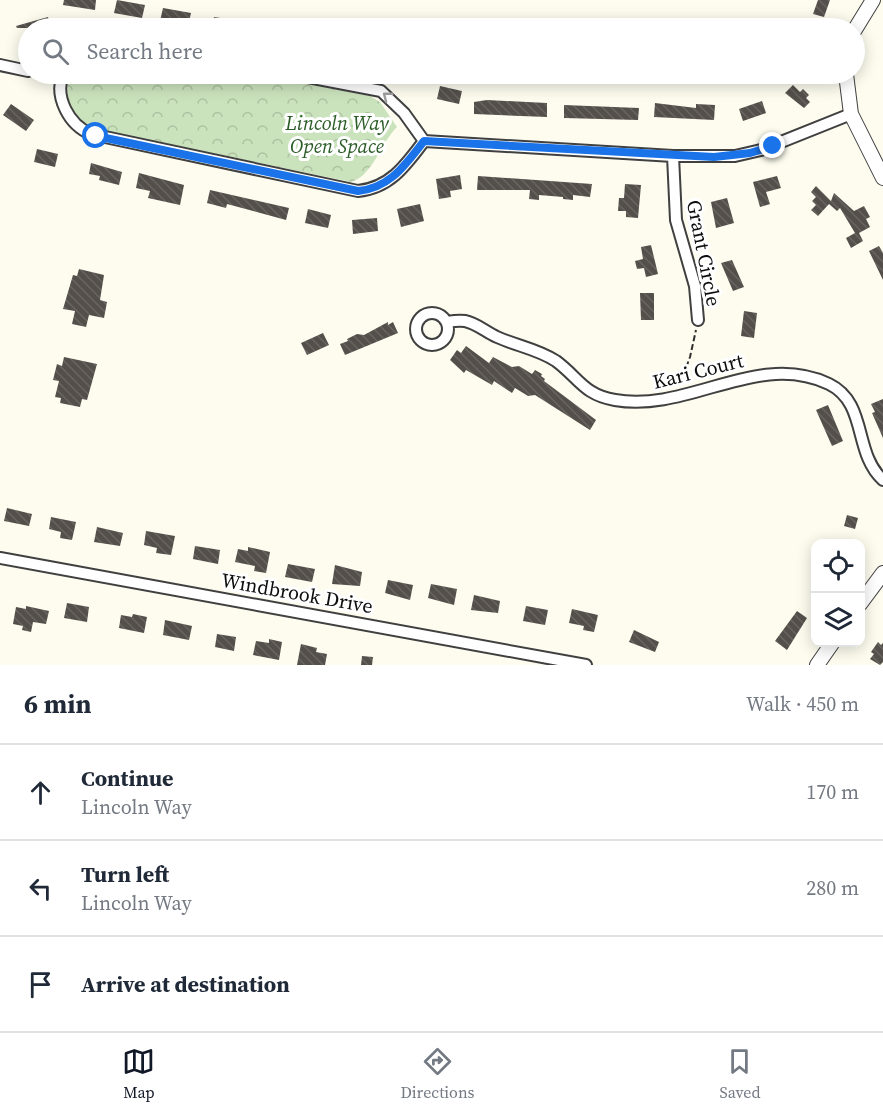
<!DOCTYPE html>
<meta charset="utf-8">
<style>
body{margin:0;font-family:"Source Serif 4",serif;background:#f6f6f7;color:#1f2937}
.controls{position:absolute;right:18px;bottom:18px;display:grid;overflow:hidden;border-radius:12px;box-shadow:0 3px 15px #0003}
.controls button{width:54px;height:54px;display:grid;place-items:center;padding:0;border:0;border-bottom:2px solid #e0e1e3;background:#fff;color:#1f2937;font:30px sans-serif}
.stop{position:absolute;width:18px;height:18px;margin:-14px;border:4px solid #1a73e8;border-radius:50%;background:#fff}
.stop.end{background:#1a73e8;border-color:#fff;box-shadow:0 2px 6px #0008}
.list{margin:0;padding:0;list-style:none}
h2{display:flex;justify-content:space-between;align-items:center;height:78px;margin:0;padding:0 24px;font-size:26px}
h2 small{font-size:20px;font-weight:400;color:#747a83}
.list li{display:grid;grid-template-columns:39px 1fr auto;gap:18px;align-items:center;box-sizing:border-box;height:96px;padding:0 24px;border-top:2px solid #e0e1e3}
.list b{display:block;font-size:22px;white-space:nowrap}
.list p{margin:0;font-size:20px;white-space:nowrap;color:#747a83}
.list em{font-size:20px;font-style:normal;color:#747a83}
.icon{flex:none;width:33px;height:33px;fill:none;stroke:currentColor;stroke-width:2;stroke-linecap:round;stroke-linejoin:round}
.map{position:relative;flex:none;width:883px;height:665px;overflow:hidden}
.search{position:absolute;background:#fff;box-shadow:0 3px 15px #0003;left:18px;right:18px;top:18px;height:66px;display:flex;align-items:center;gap:15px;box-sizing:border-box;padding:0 21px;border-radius:33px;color:#747a83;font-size:22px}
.sheet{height:366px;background:#fff}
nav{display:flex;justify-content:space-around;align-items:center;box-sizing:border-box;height:84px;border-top:2px solid #e0e1e3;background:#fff;font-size:16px;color:#747a83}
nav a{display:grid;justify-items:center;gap:3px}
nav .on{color:#111827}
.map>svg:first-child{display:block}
</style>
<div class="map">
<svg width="883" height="665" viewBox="0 0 883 665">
<defs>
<pattern id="park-crowns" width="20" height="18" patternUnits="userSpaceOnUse" patternTransform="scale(1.5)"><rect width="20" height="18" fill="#cbe3bd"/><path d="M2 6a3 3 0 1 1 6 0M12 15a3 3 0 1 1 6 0" fill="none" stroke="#adc2a1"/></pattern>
<pattern id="building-back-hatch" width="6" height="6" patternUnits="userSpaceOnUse" patternTransform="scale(1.5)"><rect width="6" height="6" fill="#544f4b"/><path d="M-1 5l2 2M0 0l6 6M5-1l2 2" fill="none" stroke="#686460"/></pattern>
</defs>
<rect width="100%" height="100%" fill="#fdfcef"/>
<path fill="url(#park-crowns)" d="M70,74h186l114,22 10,6 17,25c-16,15 -24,49 -46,55l-254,-53c-24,-9 -35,-30 -27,-55z"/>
<path fill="url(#building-back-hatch)" d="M64,0h32l-1,10 -32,-5z
M117,0l28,5 -3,13 -28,-5z
M818,0h12l-6,17 -11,-3z
M163,8l28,5 -3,13 -28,-5z
M48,17l3,11h-34l-1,-2z
M214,17l25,4 -1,7h-26z
M793,85l7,7 3,-3 6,6 -3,3 4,4 -6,6 -19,-15z
M440,86l22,5 -3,13 -22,-5z
M487,100l60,3v14l-73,-3v-12z
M762,101l4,12 -23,8 -4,-12z
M655,103l41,5v-4l19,1 -1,15 -60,-3z
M11,104l23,16 -8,11 -23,-16z
M564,105l75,3 -1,12 -74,-2z
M37,149l21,5 -3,13 -21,-5z
M91,163l31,9 -3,13 -20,-5 1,-4 -11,-2z
M139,173l45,12 -4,20 -32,-7 2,-7 -14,-3z
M460,175l2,14 -12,2 1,6 -12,2 -3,-20z
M478,176l114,8 -2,13 -17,-2v5l-10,-1v-2l-24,-2v5l-10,-1 1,-9h-53z
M777,176l4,12 -15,4 4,12 -10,3 -7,-25z
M625,184l16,1 -3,33 -12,-1v-6h-8l1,-13h5z
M816,186l15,15 3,-8 20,18 10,-5 6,11 -4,2 4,8 -11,6 4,8 -12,7 -5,-10 9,-5 -15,-25 -3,3 -8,-7 -11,12 -7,-6 5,-5 -4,-4 4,-4 -5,-5z
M210,190l79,18 -3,12 -59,-16 -1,4 -19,-5z
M727,198l7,25 -18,5 -5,-26z
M420,204l4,17 -23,6 -4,-18z
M308,209l23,6 -3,13 -23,-5z
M377,218l1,13 -25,3 -1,-14z
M651,245l7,29 -12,3 -2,-9 -7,1 -2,-8 8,-2 -2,-12z
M879,246l4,7v27l-14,-29z
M732,260l12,27 -11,4 -12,-28z
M79,269l25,6 -4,25 7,2 -3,16 -15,-3 -3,12 -14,-3 3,-13 -12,-2 10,-34 4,1z
M640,293h14v27h-13z
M744,311l13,2 -3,25 -13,-2z
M388,322v3l5,-3 5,11 -53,22 -5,-11 8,-3 -1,-2 10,-5 7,1z
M323,333l6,12 -22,10 -6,-12z
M466,346l23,17 4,-6 19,10 7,-1 13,8 3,-4 7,4 -1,2 4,3 -1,2 52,39 -6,10 -55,-35 -7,1 -13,-8 -3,5 -18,-12 -2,4 -26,-15 -2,3 -14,-13 7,-10 4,3z
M64,357l33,7 -10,36 -5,-1 -2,8 -20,-4 1,-5 -6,-1 4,-16 -6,-1 4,-16 5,2z
M883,399v39l-11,-25 3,-1 -4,-8z
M828,405l15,36 -11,5 -16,-36z
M7,508l25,6 -3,12 -25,-5z
M847,515l11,3 -3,11 -11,-3z
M51,517l25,5 -4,18 -12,-2 1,-6 -12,-3z
M97,527l26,6 -3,13 -26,-4z
M146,531l29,5 -4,19 -15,-2 1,-5 -13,-3z
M195,546l25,4 -2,14 -25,-5z
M248,547l22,5 -4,21 -12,-2 1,-5 -20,-4 3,-13 10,2z
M288,564l27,5 -3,13 -27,-5z
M335,565l27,7 -2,14 -28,-2z
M388,580l25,5 -3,15 -25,-7z
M431,584l26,5 -3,16 -26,-7z
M474,595l26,6 -2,12 -27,-3z
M67,603l22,4 -2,15 -23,-4z
M26,606l23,5 -3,13 -13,-2 -2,10 -9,-2 1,-4 -10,-2 3,-17 10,2z
M526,606l22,4 -3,15 -22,-4z
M572,609l26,6 -4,17 -11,-2 1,-4 -15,-3z
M797,611l10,7 -20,32 -12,-9z
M133,614l14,3 -3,16 -25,-5 2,-13 11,2z
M165,620l27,6 -3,14 -26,-5z
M634,630l25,12 -4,10 -26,-10z
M217,634l19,3 -2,14 -19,-4z
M269,639l13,3 -3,18 -26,-5 3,-14 13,2z
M878,642l3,3 2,-2v19l-3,3 -10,-6 4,-5 -3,-2z
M301,644l16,4 -1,4 11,2 -2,11h-28z
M362,656l11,1 -1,8h-11z"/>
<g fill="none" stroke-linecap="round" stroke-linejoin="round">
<g stroke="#404040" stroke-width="14">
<path id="minor" d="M0,65l28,6
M41,74l21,4
M63,74c-9,23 6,51 28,60l267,57c32,-3 48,-26 66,-50
M292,74l89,17 23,22 20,28
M424,141l249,15h62l26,-6 90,-36
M673,156l3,64 19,66 3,34
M416 329a16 16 0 1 1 32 0a16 16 0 1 1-32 0Z
M447,322c6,-1 12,-2 18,-1 11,2 21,11 32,16 20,9 41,12 59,24 23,17 28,34 59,39 74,13 142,-50 214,-16 39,19 24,69 54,96
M0,558l586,107"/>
</g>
<g stroke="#404040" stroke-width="16">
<path id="tertiary" d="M854,31l19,-31
M846,74l5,40 32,64
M860,604l23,-31
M817,665l16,-23"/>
</g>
<path stroke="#2f2f2f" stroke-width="2" stroke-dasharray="6 3" stroke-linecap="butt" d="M680,384l10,-27 6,-27"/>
<use href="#minor" stroke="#fff" stroke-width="10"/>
<use href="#tertiary" stroke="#fff" stroke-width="14"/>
</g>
<defs><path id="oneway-chevron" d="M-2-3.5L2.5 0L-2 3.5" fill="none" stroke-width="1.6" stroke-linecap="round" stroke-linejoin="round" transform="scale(1.5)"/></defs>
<use stroke="#9e9e9e" href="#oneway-chevron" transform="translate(387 96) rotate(-142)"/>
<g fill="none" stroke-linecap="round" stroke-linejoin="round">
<path stroke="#1a73e8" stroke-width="8" d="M96,136l262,55c32,-3 47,-26 66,-50l290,16 36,-4 23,-7"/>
</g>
<g text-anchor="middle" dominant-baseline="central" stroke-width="6" stroke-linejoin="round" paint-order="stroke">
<g font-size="20" font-style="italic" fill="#2a5c26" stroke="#fff">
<text x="337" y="123">Lincoln Way<tspan x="337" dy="23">Open Space</tspan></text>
</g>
<g font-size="20" fill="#0d0d0d" stroke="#fff">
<text transform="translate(704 253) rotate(79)">Grant Circle</text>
<text transform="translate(698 371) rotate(-14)">Kari Court</text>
<text transform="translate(297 593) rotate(10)">Windbrook Drive</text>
</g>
</g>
</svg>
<div class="controls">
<button><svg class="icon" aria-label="locate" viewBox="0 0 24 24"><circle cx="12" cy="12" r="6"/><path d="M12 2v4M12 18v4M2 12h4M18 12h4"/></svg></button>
<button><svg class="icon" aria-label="layers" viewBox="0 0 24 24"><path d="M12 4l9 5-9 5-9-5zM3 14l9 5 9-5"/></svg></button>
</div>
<div class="stop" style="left:96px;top:136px"></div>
<div class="stop end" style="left:773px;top:146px"></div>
<div class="search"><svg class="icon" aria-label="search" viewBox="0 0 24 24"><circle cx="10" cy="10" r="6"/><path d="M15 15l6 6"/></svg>Search here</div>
</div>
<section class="sheet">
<h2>6 min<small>Walk · 450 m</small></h2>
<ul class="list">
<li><svg class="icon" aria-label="ahead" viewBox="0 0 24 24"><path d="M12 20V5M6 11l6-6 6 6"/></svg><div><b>Continue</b><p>Lincoln Way</p></div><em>170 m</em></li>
<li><svg class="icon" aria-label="left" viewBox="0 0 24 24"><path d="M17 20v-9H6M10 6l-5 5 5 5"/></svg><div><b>Turn left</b><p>Lincoln Way</p></div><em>280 m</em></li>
<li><svg class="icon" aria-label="arrive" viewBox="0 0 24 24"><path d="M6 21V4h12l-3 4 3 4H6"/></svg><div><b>Arrive at destination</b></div></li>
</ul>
</section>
<nav>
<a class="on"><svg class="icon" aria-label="map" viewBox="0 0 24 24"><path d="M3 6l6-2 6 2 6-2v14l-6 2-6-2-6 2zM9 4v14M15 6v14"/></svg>Map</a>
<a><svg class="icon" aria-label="directions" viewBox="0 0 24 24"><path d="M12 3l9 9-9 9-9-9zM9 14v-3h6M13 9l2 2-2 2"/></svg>Directions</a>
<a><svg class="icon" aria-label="saved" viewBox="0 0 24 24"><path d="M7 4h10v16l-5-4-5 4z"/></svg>Saved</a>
</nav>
